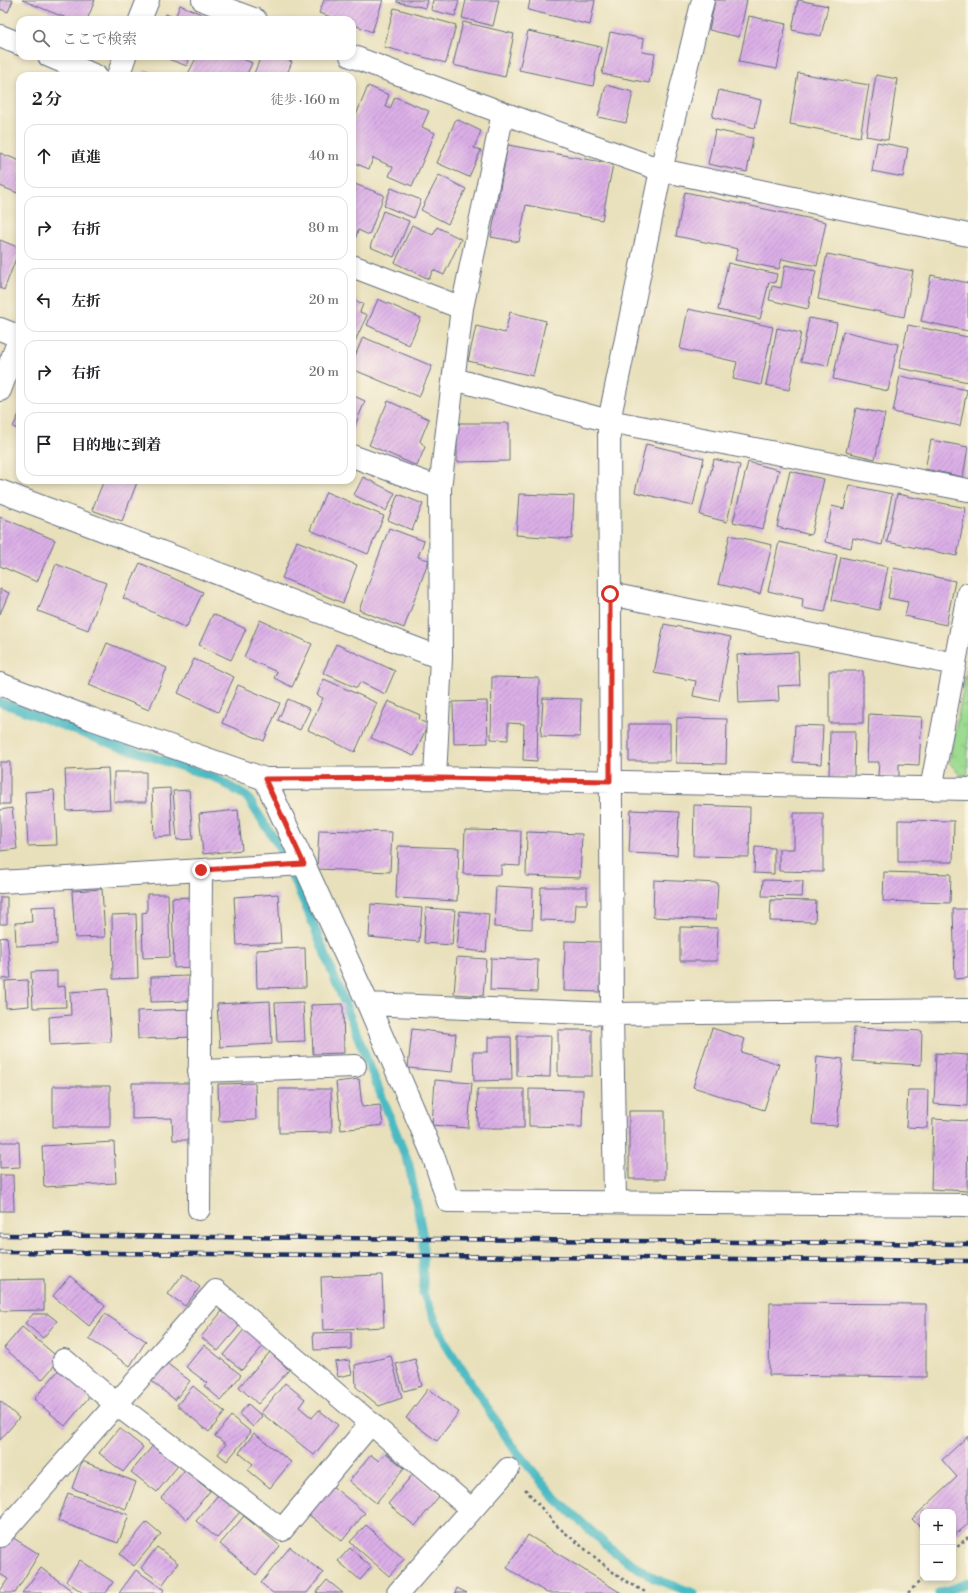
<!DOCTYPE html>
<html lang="ja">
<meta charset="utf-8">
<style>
body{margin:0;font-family:"Libre Bodoni","Noto Serif JP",serif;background:#f6f6f6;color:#202124}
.controls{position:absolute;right:12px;bottom:12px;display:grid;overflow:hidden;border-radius:8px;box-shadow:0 2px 6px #0003}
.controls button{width:36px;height:36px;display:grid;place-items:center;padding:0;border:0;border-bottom:1px solid #e0e0e0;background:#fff;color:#202124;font:20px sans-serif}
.stop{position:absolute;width:12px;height:12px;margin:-9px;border:3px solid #d93025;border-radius:50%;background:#fff}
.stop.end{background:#d93025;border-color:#fff;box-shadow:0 1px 4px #0008}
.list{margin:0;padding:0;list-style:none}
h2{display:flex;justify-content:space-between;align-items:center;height:52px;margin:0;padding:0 16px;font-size:17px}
h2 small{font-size:13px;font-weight:400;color:#757577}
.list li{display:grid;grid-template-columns:26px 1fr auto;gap:12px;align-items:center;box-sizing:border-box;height:64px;margin:0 8px 8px;padding:0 8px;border:1px solid #e0e0e0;border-radius:12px}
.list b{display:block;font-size:15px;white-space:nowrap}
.list em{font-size:13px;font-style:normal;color:#757577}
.icon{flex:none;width:22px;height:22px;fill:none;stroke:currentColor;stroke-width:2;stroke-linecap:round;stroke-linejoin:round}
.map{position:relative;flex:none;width:968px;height:1593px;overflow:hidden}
.search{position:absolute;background:#fff;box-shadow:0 2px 6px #0003;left:16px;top:16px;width:340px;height:44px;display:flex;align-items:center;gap:10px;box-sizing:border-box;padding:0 14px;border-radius:12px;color:#757577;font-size:15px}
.panel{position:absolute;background:#fff;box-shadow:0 2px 6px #0003;left:16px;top:72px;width:340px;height:412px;border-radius:12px}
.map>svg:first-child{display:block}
</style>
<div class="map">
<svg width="968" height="1593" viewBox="0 0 968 1593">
<defs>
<pattern id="park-tufts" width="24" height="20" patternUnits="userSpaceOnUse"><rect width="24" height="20" fill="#9ddb90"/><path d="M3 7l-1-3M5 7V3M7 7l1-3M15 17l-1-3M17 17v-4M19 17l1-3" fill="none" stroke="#87bc7f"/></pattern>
<pattern id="building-hatch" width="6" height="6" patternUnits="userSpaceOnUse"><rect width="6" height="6" fill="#dbafe7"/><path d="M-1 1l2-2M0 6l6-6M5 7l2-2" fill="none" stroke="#b18fbe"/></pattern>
</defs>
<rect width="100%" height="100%" fill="#fcf5e5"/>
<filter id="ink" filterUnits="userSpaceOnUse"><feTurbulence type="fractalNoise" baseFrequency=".025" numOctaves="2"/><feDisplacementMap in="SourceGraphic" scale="8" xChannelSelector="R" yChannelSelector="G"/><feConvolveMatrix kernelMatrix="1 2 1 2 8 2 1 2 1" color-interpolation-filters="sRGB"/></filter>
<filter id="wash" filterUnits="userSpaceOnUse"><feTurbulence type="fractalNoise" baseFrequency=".012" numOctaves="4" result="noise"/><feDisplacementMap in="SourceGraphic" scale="16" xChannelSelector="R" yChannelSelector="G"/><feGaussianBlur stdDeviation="0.9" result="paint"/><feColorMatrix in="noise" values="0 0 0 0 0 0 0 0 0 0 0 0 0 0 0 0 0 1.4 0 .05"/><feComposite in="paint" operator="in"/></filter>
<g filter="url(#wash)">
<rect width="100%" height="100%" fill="#e8e0bb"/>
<path fill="url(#park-tufts)" stroke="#5c8577" d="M968,664v111h-8l-11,-13z"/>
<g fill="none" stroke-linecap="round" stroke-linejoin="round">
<path stroke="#4cbac3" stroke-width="9" d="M0,702l106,40 110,36 31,19 30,46 28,61 104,261 14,72v56l25,55 67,102 42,50 56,51 42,28 39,14
M939,1593l29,-10"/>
</g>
<g id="blocks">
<path fill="url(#building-hatch)" d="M0,0h13l-5,12 -8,-3z
M22,0h73l-8,20h-16z
M324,0h59l-11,32 -20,-8v-4h-12l-21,-7z
M397,0h31l-2,8 -29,-6z
M433,0h26l-4,16 -24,-6z
M466,0h33l-6,26 -31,-8z
M530,0h65l-5,25 -62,-15z
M715,0h32l-8,37 -30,-7z
M798,0l30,6 -7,30 -29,-6z
M180,5l26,11 -2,4h-40l2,-6 9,4z
M394,8l62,17 -10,38 -62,-16z
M749,16l37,8 -9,45 -38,-7z
M463,22l51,12 -9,43 -52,-12z
M528,31l73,16 -8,39 -74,-16z
M610,32l34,7 -2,13 13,2 -6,29 -47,-9z
M160,56h30l-3,10z
M197,56h39l16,7 -6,13h-59z
M261,56h17l14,6 -6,14h-33z
M145,70l15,6h-17z
M798,73l71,12 -9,52 -70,-13z
M876,75l21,4 -9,61 -22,-4z
M606,85l27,7 -7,31 -28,-6z
M368,86l21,9 -4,11 5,3 5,-12 34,14 -7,16 13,6 -23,53 -23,-10 4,-9 -20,-9 -4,11 -17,-7v-37z
M719,90l42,10 -6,28 -43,-11z
M456,119l25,12 -7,17 7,2 -12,27 -32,-14z
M715,130l38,8 -6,34 -39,-8z
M877,142l31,6 -5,29 -31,-6z
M508,145l105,19 -11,56 -76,-15 -7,37 -28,-5z
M0,153l20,8v33l-20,-8z
M439,175l27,14 -18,35 -27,-14z
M352,183l32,12 -15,40 -11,-5 -3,10 -3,-1z
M391,188l30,12 -7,18 -30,-12z
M685,192l141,30 -9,44 -35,-7 -3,10 -44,-9 3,-11 -62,-13z
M383,211l26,10 -15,36 -24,-10z
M412,225l21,10 4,-8 24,12 -17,36 -11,-5 -4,9 -34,-16z
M0,240l20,8 -16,42 -4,-2z
M827,254l86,17 -9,46 -86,-18z
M728,263l49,11 -2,9 -6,-1 -9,37 -42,-9z
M785,265l31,6 -8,38 -39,-9 3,-14 9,2z
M931,275l37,8v48l-47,-10z
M352,299l11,5 -3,8 7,3 -15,33z
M378,299l43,19 -12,27 -42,-20z
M688,309l85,18 -12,58 -28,-6 4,-17 -57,-13z
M510,312l36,9 -13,55 -65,-15 8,-35 29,7z
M809,318l28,5 -9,43 -27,-5z
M908,325l60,12v45l-69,-14z
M777,328l24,5 -12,57 -23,-5z
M843,331l55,13 -10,47 -55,-12z
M363,337l69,29 -13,31 -67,-28v-6z
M900,376l67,14 -7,36 -67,-14z
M352,395l13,6 -13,32z
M388,401l41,18 -9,22 5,6 -8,19 -48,-21z
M856,408l29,6 -10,45 -29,-7z
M20,412v18l-7,-3z
M457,423h52v38l-52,1z
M931,440l37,7 -5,30 -38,-8z
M646,444l58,14 -11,48 -58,-14z
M714,459l26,6 -13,57 -27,-7z
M748,462l31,8 -16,59 -30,-7z
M790,471l34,8 -13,56 -34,-8z
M363,477l32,16 -9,18 -32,-16z
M104,480h34l-16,41 -30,-11z
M849,485l43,9 -10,51 -29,-7 -2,10 -26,-6 7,-36 12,3z
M326,492l58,24 -16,38 -58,-24z
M398,494l25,10 -11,26 -24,-10z
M519,494l55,2 -2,43 -56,-4z
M897,494l69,14 -9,48 -70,-14z
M0,517l55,23 -18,42 -37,-16z
M389,528l35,13 -6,16 11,3 -25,68 -45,-18z
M730,535l42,10 -12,49 -42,-10z
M297,541l60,24 -14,38 -61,-25z
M779,542l58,13 -12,57 -23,-4 1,-9 -35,-8z
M841,557l47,10 -9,43 -47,-10z
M140,563l63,29 -17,36 -63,-30z
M56,564l50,19 -18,47 -50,-19z
M894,568l61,13 -9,44 -41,-9 3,-14 -20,-4z
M0,589l9,4 -9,21z
M213,614l33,15 -15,31 -32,-15z
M260,620l52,24 -20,43 -18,-9 3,-6 -33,-15z
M664,624l67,13 -12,64 -26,-5 3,-15 -42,-8z
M107,643l60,25 -18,42 -60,-25z
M336,644l59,27 -10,23 -25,-12 -3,6 -34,-15z
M798,652l2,33 -22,1 1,15 -40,2 -2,-48z
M194,659l40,18 -16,35 -40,-19z
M829,671h34v52h-34z
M492,677l47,1 -2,83 -14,-1 1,-36 -16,-1v17l-17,-1z
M324,679l53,24 -22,49 -47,-22 15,-32 -6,-3z
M238,685l42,18 -16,38 -42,-18z
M543,698l38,1 -1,38 -39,-1z
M288,699l22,10 -10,21 -22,-10z
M388,701l32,14 -1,5 9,4 -14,32 -43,-18z
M487,701l1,42 -34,1 -1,-42z
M869,714l53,3 -3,48 -20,-1v13l-21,-1 1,-14h-12z
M677,718l50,1 -1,45 -50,-1z
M629,724h41v37h-41z
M795,725l28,1 -2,38 -28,-2z
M830,731h25l-1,46h-25z
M0,762h10v42h-10z
M108,768l2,41 -43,2 -2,-41z
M114,772h32v30h-32z
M170,788l2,48 -18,1 -2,-48z
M54,790l3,55 -29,1 -3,-54z
M189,790l4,49 -16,1 -4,-49z
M694,805l56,2 -1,50 -56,-1z
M12,808l5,41 -17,2v-41z
M238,810l4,40 -39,4 -4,-40z
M631,810l48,2 -2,43 -48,-2z
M794,813h29v59l-44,-1v-22h15z
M898,820l56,1 -1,41h-55z
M319,830l73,2 -2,40 -73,-3z
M465,830l56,1 -1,35 -19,-1v10l-38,-1z
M527,832l55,2 -2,44 -54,-2z
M398,846l61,2 -2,53 -61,-3z
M755,847l19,1v26l-20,-1z
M884,872l67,2 -1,29 -67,-2z
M654,880l64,3 -2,37 -63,-3z
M763,880l40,1 -1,16 -40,-1z
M496,886l37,2 -1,41 -38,-2z
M541,887h46v17h-11l-1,17 -35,-1z
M102,889l3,48 -30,1 -3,-47z
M147,894h21l2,63 -27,1 -1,-45 5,-1z
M278,894l3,49 -44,2 -3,-48z
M0,897h7v27h-7z
M192,897l1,70 -19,1 -2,-70z
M771,900l45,1 -1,21 -45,-1z
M371,904l51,4 -3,34 -50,-5z
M56,906l1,38 -41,2 -1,-23 17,-1 -1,-15z
M426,908l29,2 -3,35 -28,-2z
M953,909h15v69l-13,1z
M460,911l29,3 -3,38 -29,-3z
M136,914l2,64 -25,1 -1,-64z
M680,927l38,1 -1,33h-37z
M7,937l4,41 -11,1v-41z
M565,941l36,1 -1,50 -36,-1z
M305,948l1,39 -49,1 -1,-38z
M457,957l29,2 -3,37 -29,-2z
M491,958l47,2 -1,32 -47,-2z
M57,971v16l8,-1 1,21 -33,1 -2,-36z
M189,976l1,25 -39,1v-25z
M28,980l1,26 -23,2 -1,-27z
M108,989l3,53 -61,3 -1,-28 22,-2 -1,-23z
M270,1001l2,43 -52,3 -3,-43z
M303,1002l2,39 -28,1 -2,-39z
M343,1004l1,49 -31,1 -2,-49z
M193,1009l1,28 -56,2 -1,-28z
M712,1028l33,11 -4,13 38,12 -15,46 -71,-23z
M854,1028l68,3 -1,34 -68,-4z
M412,1029l44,5 -4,38 -44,-4z
M558,1030h34v46h-34z
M517,1036h34l-1,41 -33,-1z
M488,1037h23l1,43 -38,1 -1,-29h15z
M936,1053l32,2 -1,51 -33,-2z
M817,1056l26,3 -6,67 -25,-2z
M359,1079l3,28 18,-2 3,20 -42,5 -5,-48z
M435,1080l37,3 -4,45 -36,-3z
M132,1083h60l1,57h-20l-1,-22 -40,1z
M255,1083l1,37 -37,1 -1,-37z
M53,1086h57v41h-57z
M279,1089h52l1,43 -53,1z
M477,1089h47v39h-46z
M529,1089l54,1 -1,37 -53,-1z
M908,1090h20l-1,38 -21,-1z
M629,1111h36v68h-36z
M933,1119l35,2 -1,70 -36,-2z
M0,1142h19l1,25 -20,1z
M114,1142l2,41 -72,4 -2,-41z
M0,1175h13l1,36h-14z
M183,1274l17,13 -15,19 -17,-12z
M382,1275l2,52 -61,3 -2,-53z
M70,1276l35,30 -16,20 -36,-30z
M44,1279v31l-44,1v-31z
M770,1303l156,1v73l-157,-2z
M223,1310l17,15 -22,26 -17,-14z
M33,1314h15l9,7 -14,17 -18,-15z
M105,1314l41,27 -16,25 -41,-27z
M247,1326l20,16 -25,28 -19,-15z
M22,1327l38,32 -18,21 -38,-32z
M351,1332v17l-37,1 -1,-17z
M204,1345l37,30 -20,25 -17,-14 3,-3 -21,-16z
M270,1352l19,18 -31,34 -19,-17z
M391,1356l11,42 -23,8 -23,-19 -1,-22z
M415,1359l7,27 -18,5 -8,-27z
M349,1360l3,14 -14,3 -3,-15z
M164,1361l26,20 -15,19 -25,-20z
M63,1365l31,26 -29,35 -31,-27z
M285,1383l20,16 -6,8 13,11 7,-8 19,15 -24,30 -53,-42z
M193,1386l32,26 -16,20 -32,-27z
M428,1389l31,23 -22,29 -31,-23z
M0,1401l19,17 -19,22z
M248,1404l14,12 -9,11 -14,-13z
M231,1416l20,16 -24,29 -9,-7 8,-10 -11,-8z
M119,1428l24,19 -20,25 -24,-19z
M254,1433l37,29 -21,26 -22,-18 5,-6 -14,-11z
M968,1436v88l-15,13v-25h-30v18l-11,-11 45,-42 -15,-17z
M155,1443l25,20 -23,29 -26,-20z
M386,1453l18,15 -28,35 -27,-22 22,-26 8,6z
M82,1461l54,21 -10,27 -54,-21z
M185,1470l25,21 -23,28 -26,-21z
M413,1474l27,21 -25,31 -27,-22z
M331,1485l34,28 -23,28 -34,-27z
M68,1493l61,22 -11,28 -60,-22z
M219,1494l21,18 -23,26 -21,-17z
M244,1516l36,30 -24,29 -36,-31z
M147,1522l14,12 -27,32 -14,-12z
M366,1525l38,34 -15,17 -39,-34z
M7,1534l32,20 -24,39h-12l-3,-2 8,-12 -8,-5v-29z
M528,1535l93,58h-74l-40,-25z
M157,1547l21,16 -15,21 -22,-16z
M290,1547l33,26 -16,20h-34l-12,-10z
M350,1548l21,19 -11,13 -22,-19z
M80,1560l33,22 -7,11h-23l-17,-12z
M41,1568l34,25h-53z
M136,1570l28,20 -2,3h-43z
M327,1580l16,13h-27z
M457,1588l10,5h-12z"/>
</g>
</g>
<g filter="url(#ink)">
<use href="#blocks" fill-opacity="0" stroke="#636d7f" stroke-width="1"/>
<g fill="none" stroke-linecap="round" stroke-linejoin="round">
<g stroke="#636d7f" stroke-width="24">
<path id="street" d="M203,0l53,20
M140,20l8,-20
M0,36l20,8
M49,56l47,20
M351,56l152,57 158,57 307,65
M118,76l7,-20
M352,266l110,42
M0,329l20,8
M454,379l155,42 359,69
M0,390l20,-53
M352,456l88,32
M0,491l441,167
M610,594l345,70
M0,684l92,35 173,60 170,-1 533,11
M435,778l6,-120 -1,-170 22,-180 41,-195
M265,779l103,225 244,10 356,-4
M931,789l37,-195
M0,882l304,-18
M368,1004l65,151 15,46 520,4
M199,1071l156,-5
M615,1202l-3,-188 -3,-593 52,-251 42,-170
M199,1209l2,-339
M64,1360l52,44 166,126 89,-107
M0,1536l216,-245 255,218
M398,1593l110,-124"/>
</g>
<path stroke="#636d7f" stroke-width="2.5" stroke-dasharray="3 3" stroke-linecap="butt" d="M525,1489l32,37 62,51 28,16
M953,1551l15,-14
M908,1593l15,-15"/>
<use href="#street" stroke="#fff" stroke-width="22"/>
<g stroke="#1b2f5e" stroke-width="4.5">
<path id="rail" d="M0,1235l968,9
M0,1252l968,9"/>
</g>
<use href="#rail" stroke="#fcf5e5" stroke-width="3" stroke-dasharray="9" stroke-linecap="butt"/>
</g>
</g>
<g fill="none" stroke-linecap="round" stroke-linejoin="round" filter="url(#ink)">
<path stroke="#d93025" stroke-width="5" d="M201,870l103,-6 -39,-85 170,-1 175,3v-187"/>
</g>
</svg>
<div class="controls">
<button>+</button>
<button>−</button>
</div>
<div class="stop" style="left:610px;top:594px"></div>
<div class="stop end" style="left:201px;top:870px"></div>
<div class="search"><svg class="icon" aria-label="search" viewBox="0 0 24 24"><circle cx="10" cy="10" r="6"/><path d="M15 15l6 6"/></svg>ここで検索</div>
<section class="panel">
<h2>2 分<small>徒歩 · 160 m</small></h2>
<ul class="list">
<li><svg class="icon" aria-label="ahead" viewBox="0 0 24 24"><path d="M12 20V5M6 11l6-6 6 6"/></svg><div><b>直進</b></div><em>40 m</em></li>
<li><svg class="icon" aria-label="right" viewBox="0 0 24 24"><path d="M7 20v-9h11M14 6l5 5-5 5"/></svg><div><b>右折</b></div><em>80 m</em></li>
<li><svg class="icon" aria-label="left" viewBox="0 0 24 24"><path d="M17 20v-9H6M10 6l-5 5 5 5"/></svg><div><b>左折</b></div><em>20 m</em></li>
<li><svg class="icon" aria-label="right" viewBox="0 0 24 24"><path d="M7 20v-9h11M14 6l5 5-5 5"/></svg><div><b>右折</b></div><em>20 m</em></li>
<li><svg class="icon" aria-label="arrive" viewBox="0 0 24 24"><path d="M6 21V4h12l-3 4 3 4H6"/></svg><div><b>目的地に到着</b></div></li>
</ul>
</section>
</div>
